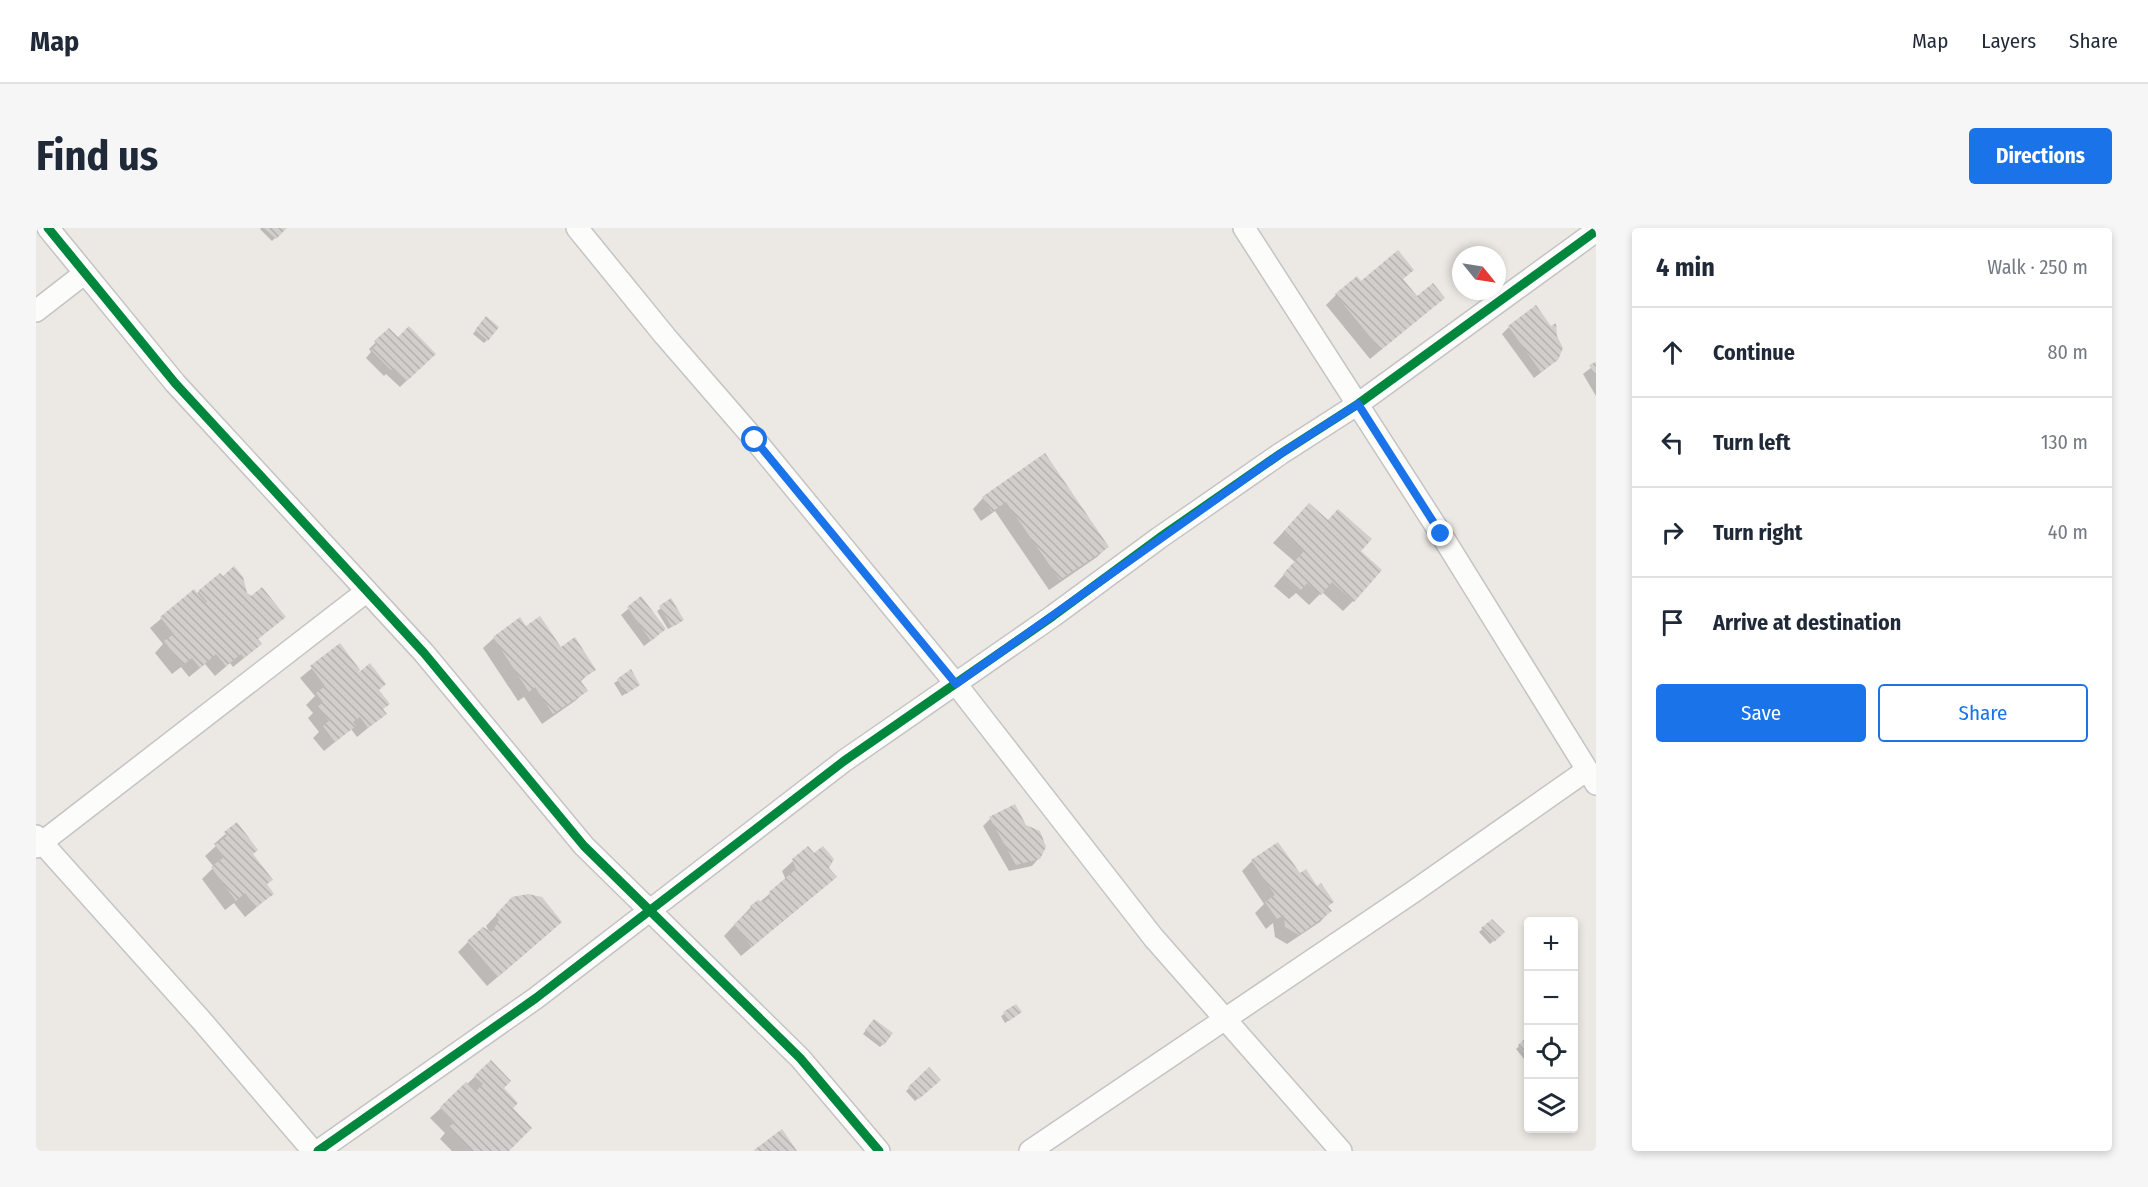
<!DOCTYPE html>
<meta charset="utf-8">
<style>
body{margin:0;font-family:"Fira Sans Condensed",sans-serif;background:#f6f6f7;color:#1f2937}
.controls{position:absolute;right:18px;bottom:18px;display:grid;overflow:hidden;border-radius:6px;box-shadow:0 3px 9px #0003}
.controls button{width:54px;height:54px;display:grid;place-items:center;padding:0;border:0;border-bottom:2px solid #e0e1e3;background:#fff;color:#1f2937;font:30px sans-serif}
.compass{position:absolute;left:1416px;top:18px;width:54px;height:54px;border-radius:50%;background:#fff;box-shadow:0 3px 9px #0003;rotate:120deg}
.stop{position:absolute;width:18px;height:18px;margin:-14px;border:4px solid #1a73e8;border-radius:50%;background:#fff}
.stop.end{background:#1a73e8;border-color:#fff;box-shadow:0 2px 6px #0008}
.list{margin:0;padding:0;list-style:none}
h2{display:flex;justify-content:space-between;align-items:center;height:78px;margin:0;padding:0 24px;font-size:26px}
h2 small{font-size:20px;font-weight:400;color:#747a83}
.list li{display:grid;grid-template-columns:39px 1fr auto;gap:18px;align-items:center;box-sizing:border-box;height:90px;padding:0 24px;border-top:2px solid #e0e1e3}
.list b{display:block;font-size:22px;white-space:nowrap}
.list em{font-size:20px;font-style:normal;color:#747a83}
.actions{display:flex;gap:12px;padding:18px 24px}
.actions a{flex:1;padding:14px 0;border:2px solid #1a73e8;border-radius:6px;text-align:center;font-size:21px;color:#1a73e8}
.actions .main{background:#1a73e8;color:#fff}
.icon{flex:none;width:33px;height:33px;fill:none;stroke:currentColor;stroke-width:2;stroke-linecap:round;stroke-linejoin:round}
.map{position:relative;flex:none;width:1560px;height:923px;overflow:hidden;border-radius:6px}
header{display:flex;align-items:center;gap:36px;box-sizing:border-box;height:84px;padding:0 30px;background:#fff;border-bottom:2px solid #e0e1e3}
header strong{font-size:28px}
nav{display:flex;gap:33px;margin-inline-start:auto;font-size:21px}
.intro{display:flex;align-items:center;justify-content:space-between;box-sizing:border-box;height:144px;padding:0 36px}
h1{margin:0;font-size:42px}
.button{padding:15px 27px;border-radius:6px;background:#1a73e8;color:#fff;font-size:21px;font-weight:700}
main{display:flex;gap:36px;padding:0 36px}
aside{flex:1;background:#fff;border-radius:6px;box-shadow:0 3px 9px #0003}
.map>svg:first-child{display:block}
</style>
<header>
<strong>Map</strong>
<nav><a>Map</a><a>Layers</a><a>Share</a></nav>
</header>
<div class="intro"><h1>Find us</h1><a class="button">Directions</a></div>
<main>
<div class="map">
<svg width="1560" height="923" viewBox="0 0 1560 923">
<defs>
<pattern id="building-back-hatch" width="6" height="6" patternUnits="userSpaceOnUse" patternTransform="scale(1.5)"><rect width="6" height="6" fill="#d1cecb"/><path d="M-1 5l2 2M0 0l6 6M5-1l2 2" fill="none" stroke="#b4b1af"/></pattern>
</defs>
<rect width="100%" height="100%" fill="#ece8e4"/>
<path fill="#0003" d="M225,0h24l-13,13 -12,-12z
M1366,52l15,18h26l-73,61 -44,-54 10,-10 25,-12z
M447,93l4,19 -3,3 -11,-9z
M1473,99l48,33 -23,18 -32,-44z
M353,102l9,9 36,15 -34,33 -14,-13 -2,2 -18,-18 5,-6 -2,-3z
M1560,136v32l-13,-22z
M1009,227l62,92 -10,10 -48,33 -54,-79 -14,10 -8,-12 10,-11z
M1263,287l29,6 31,30 -6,50 -10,10 -21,-19 -13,13 -13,-12 -7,6 -15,-13 21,-24 -22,-19z
M184,347l26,19 38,23 -27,23 3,4 -11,10 -16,13 -3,-4 -15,13 -10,-12 -16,13 -8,-10 -9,7 -17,-21 8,-9 -13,-16 44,-37 2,3z
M605,370l16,38 -13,10 -23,-31z
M635,373l8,22 -11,6 -11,-18z
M484,392l6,8 68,41 -14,13 6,9 -11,10 -33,23 -18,-27 -6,4 -35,-53 11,-10z
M303,418l15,30 16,-11 12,44 3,5 -28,23 -6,-8 -27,22 -11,-13 6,-6 -11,-14 5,-5 -7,-8 9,-9 -15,-18z
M595,444l5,15 -14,9 -8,-13z
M979,578l24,52 -7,8 -23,5 -26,-45 7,-7z
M201,596l29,61 6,9 -27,23 -11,-14 -9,7 -23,-31 12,-12 -9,-11 11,-10 -2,-2z
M757,633l34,7 8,9 -94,79 -17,-20 27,-29 9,-5 26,-22 -4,-9z
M1216,633l48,14 32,27 -5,5 3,4 -10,11 -33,22 -12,-7 -2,-14 -7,6 -11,-16 9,-9 -22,-33z
M466,681l48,23 -63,54 -29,-34 10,-10 22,-9 -4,-7z
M1456,693l11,11 -13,12 -11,-12z
M980,778l1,9 -12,8 -4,-7z
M835,796l12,20 -3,3 -17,-13z
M1492,810v18l-4,3 -8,-10z
M455,834l20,46 -4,43h-55l-12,-12 5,-6 -15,-15z
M893,842l10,10 -24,21 -9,-10z"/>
<path fill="url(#building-back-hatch)" d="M228,0h23l-11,11z
M1362,22l16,20 -11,9 14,17 16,-13 12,15 -64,52 -46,-56 22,-18 4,5z
M1500,77l15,21 5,-3 1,13 6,12 -5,12 -17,12 -33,-46z
M450,88l13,11 -11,14 -13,-11z
M373,98l27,28 -29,27 -13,-13 -3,2 -20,-20 6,-6 -3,-3 15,-13 9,9z
M1560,134v15l-7,-12z
M1009,225l64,94 -49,33 -54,-78 -14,10 -10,-15z
M1273,275l19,17 10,-11 34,30 -11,12 21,19 -28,32 -22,-20 -11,13 -14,-12 -6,7 -18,-16 21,-23 -21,-19z
M198,338l9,11 4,16 4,3 11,-9 24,30 -28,22 4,5 -18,14 -3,-4 -15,12 -10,-12 -16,14 -8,-10 -9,7 -19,-24 10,-7 -14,-17 34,-28 12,14 1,-1 -9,-11 22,-18 3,3z
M605,368l25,33 -15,12 -24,-34z
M635,370l13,22 -12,7 -13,-21z
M504,388l21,31 14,-10 21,33 -16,10 8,11 -35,23 -18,-27 -6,5 -36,-55 27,-20 6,9z
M304,415l20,27 -3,4 13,-11 16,21 -7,6 11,14 -7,5 4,5 -19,14 -8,-11 -7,5 3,4 -21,16 -12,-16 6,-5 -12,-14 6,-5 -7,-9 9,-7 -15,-20z
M595,441l9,16 -14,9 -9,-15z
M979,576l11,21 14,6 6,16 -6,12 -24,6 -27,-48z
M201,594l21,28 -5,4 20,26 -6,4 7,10 -18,13 -11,-14 -9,8 -25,-34 13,-10 -9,-12 12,-9 -3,-4z
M1242,614l22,31 6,-4 11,17 4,-3 13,19 -6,4 4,5 -33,24 -14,-8 -1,-12 -7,4 -12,-17 10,-7 -24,-35z
M772,618l6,7 9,-7 11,13 -5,9 8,9 -85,70 -18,-23 18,-15 -2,-3 8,-6 5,2 7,-5 -1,-5 27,-23 -4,-10z
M492,666l14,3 20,25 -64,55 -31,-36 16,-14 9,5 7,-12 -3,-6 16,-17z
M1456,691l13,13 -11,10 -13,-14z
M980,776l6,8 -13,9 -6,-9z
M838,791l19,14 -9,12 -19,-15z
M1492,808v22l-10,-13z
M455,832l20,21 -7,7 14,15 -5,5 19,20 -23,23h-37l-23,-24 6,-5 -15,-15 26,-25 9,10 8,-8 -9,-8z
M893,839l12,13 -22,19 -11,-12z
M746,901l15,22h-42l-1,-1z"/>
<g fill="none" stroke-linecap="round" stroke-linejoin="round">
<g stroke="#c5c4c5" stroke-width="24">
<path id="minor" d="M12,0l127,155 249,270 160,193 216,212 79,93
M541,0l88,108 90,104 201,244 197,253 188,214
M1208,0l197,306 155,250
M0,83l49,-38
M0,608l165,184 112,131
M0,619l331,-256
M282,923l218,-153 308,-237 209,-145 106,-78 121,-84 78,-50 238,-173
M994,923l383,-259 174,-122"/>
</g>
<use href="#minor" stroke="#fcfcfb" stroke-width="21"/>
<g stroke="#fff" stroke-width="13">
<path id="cycleway" d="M12,0l127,155 249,270 160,193 216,212 79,93
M282,923l218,-153 308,-237 209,-145 106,-78 121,-84 78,-50 238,-173"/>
</g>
<use href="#cycleway" stroke="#00873e" stroke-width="9"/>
</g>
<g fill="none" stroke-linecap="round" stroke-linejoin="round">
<path stroke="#1a73e8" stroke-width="8" d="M719,212l201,244 324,-230 78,-50 83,130"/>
</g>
</svg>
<div class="controls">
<button>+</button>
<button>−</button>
<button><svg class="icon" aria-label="locate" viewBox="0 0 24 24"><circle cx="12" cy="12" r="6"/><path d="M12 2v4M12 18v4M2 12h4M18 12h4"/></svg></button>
<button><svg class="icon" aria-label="layers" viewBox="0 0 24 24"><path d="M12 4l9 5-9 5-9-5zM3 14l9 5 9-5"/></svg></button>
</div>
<svg class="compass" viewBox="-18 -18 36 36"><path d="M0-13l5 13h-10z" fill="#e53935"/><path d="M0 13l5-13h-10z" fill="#747a83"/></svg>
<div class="stop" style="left:719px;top:212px"></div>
<div class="stop end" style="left:1405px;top:306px"></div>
</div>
<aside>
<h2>4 min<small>Walk · 250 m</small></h2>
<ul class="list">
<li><svg class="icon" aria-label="ahead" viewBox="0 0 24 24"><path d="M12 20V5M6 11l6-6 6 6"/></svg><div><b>Continue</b></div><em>80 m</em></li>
<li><svg class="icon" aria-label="left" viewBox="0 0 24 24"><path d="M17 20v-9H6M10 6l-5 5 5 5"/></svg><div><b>Turn left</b></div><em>130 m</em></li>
<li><svg class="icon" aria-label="right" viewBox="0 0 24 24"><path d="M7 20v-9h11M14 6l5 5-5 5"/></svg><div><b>Turn right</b></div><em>40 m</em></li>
<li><svg class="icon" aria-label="arrive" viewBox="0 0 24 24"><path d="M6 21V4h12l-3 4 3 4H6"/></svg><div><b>Arrive at destination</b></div></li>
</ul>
<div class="actions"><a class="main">Save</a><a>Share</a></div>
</aside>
</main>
